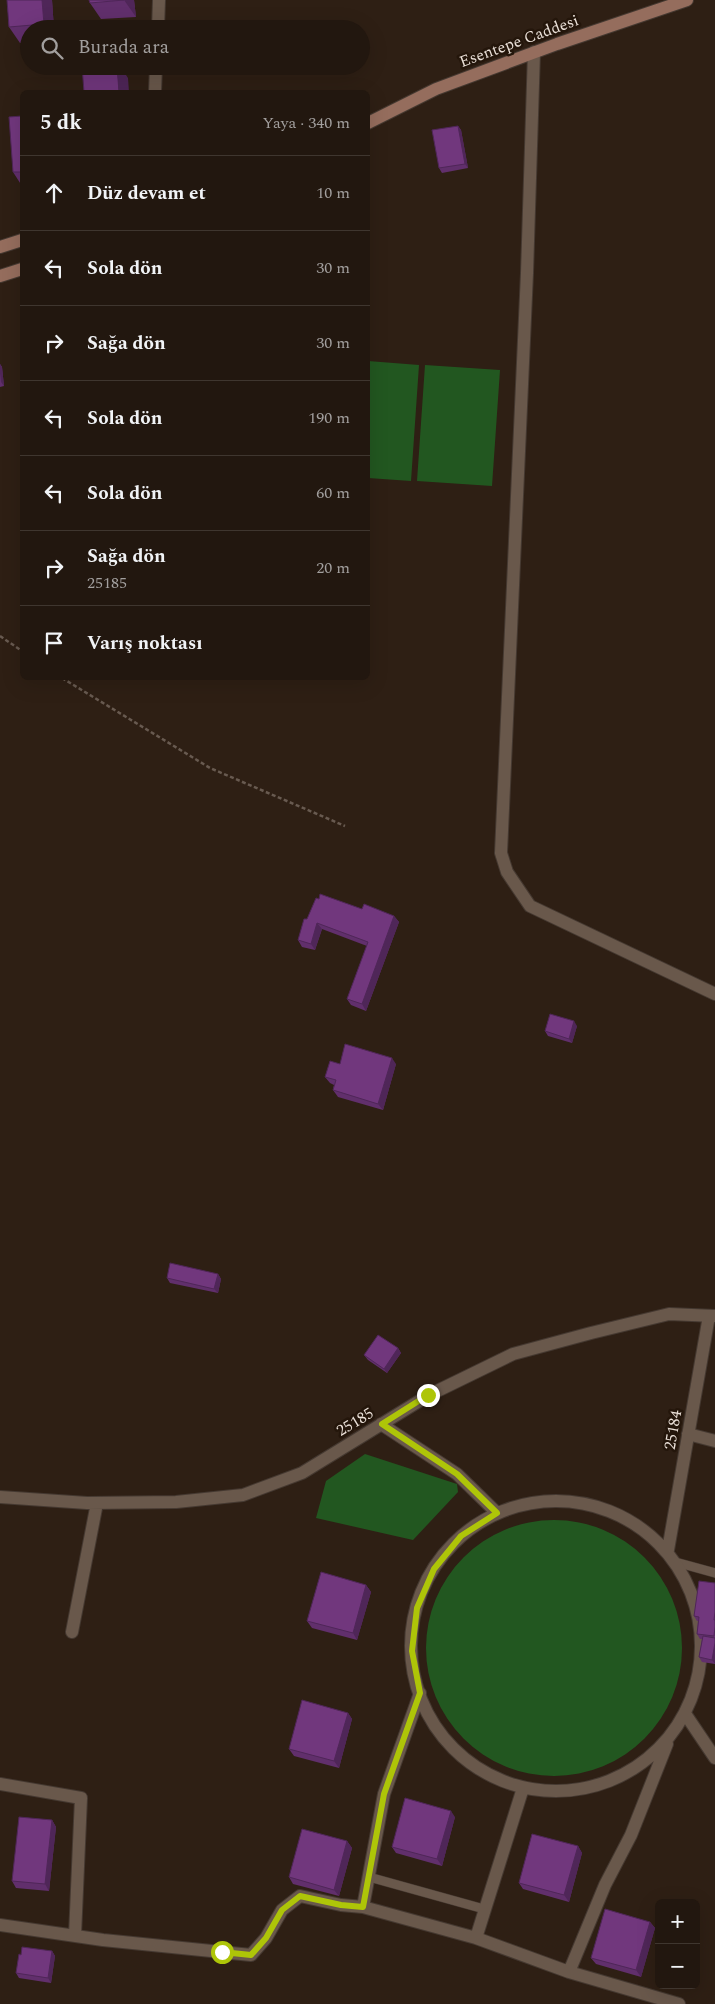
<!DOCTYPE html>
<html lang="tr">
<meta charset="utf-8">
<style>
body{margin:0;font-family:Spectral,serif;background:#2a2018;color:#f1f3f6}
.controls{position:absolute;right:15px;bottom:15px;display:grid;overflow:hidden;border-radius:8px;box-shadow:0 5px 20px #0002}
.controls button{width:45px;height:45px;display:grid;place-items:center;padding:0;border:0;border-bottom:1px solid #3f362f;background:#22170f;color:#f1f3f6;font:25px sans-serif}
.stop{position:absolute;width:15px;height:15px;margin:-11px;border:4px solid #aec508;border-radius:50%;background:#fff}
.stop.end{background:#aec508;border-color:#fff;box-shadow:0 1px 5px #0008}
.list{margin:0;padding:0;list-style:none}
h2{display:flex;justify-content:space-between;align-items:center;height:65px;margin:0;padding:0 20px;font-size:21px}
h2 small{font-size:16px;font-weight:400;color:#a29f9e}
.list li{display:grid;grid-template-columns:32px 1fr auto;gap:15px;align-items:center;box-sizing:border-box;height:75px;padding:0 20px;border-top:1px solid #3f362f}
.list b{display:block;font-size:19px;white-space:nowrap}
.list p{margin:0;font-size:16px;white-space:nowrap;color:#a29f9e}
.list em{font-size:16px;font-style:normal;color:#a29f9e}
.icon{flex:none;width:28px;height:28px;fill:none;stroke:currentColor;stroke-width:2;stroke-linecap:round;stroke-linejoin:round}
.map{position:relative;flex:none;width:715px;height:2004px;overflow:hidden}
.search{position:absolute;background:#22170f;box-shadow:0 5px 20px #0002;left:20px;top:20px;width:350px;height:55px;display:flex;align-items:center;gap:12px;box-sizing:border-box;padding:0 18px;border-radius:28px;color:#a29f9e;font-size:19px}
.panel{position:absolute;background:#22170f;box-shadow:0 5px 20px #0002;left:20px;top:90px;width:350px;height:590px;border-radius:8px}
.map>svg:first-child{display:block}
</style>
<div class="map">
<svg width="715" height="2004" viewBox="0 0 715 2004">
<rect width="100%" height="100%" fill="#2e1f14"/>
<path fill="#225720" d="M368,361l51,4 -8,116 -43,-3z
M425,365l75,5 -8,116 -75,-5z
M365,1454l92,30 1,8 -45,48 -97,-22 10,-37z
M426 1648a128 128 0 1 1 256 0a128 128 0 1 1-256 0Z"/>
<g fill="none" stroke-linecap="round" stroke-linejoin="round">
<g stroke="#453931" stroke-width="10">
<path id="lane" d="M679,1563l36,10
M369,1877l115,32"/>
</g>
<g stroke="#453931" stroke-width="14">
<path id="street" d="M158,29l1,-29
M534,52l-7,221 -26,580 6,19 23,34 185,88
M155,92l1,-26
M381,1424l76,50 40,39
M688,1434l27,7
M0,1497l87,6 89,-1 67,-7 59,-22 127,-78 84,-41 78,-21 78,-19 46,2
M411 1646a145 145 0 1 1 290 0a145 145 0 1 1-290 0Z
M668,1550l41,-234
M72,1632l25,-129
M420,1693l-36,101 -21,113 113,31 93,34 110,32
M686,1715l29,43
M0,1784l81,14 -6,137
M0,1925l103,15 148,15 15,-17 16,-28 18,-14 41,9 22,2
M476,1938l47,-150
M569,1972l36,-87 26,-50 36,-91"/>
</g>
<g stroke="#453931" stroke-width="14">
<path id="secondary" d="M368,123l68,-34 121,-45 130,-44
M0,247l22,-7
M0,276l22,-7"/>
</g>
<path stroke="#685a50" stroke-width="2.5" stroke-dasharray="4 2.5" stroke-linecap="butt" d="M0,636l22,15
M62,678l148,90 135,58"/>
<use href="#lane" stroke="#69584b" stroke-width="9"/>
<use href="#street" stroke="#69584b" stroke-width="12"/>
<use href="#secondary" stroke="#956d5d" stroke-width="12"/>
</g>
<path fill="#612f6c" d="M7,0h45l2,29h-25v14h-9l-11,-16z
M89,0h45l2,17 -35,2 -11,-16z
M22,116v70l-9,-14z
M458,126l3,4 7,38 -26,5 -3,-5z
M0,364l2,3 2,19 -4,1z
M362,909l32,7 5,6 -33,89 -15,-6 -4,-6 20,-53 -45,-17 -7,21 -13,-3 -4,-7 9,-21z
M577,1026l-5,17 -24,-7 -3,-5z
M340,1064h56l-13,46 -45,-13 -5,-7 1,-5 -4,-2 -5,-6z
M218,1274l3,5 -3,14 -48,-10 -3,-5z
M398,1348l3,5 -14,20 -19,-13 -4,-5z
M715,1583v81l-13,-2 -3,-5 3,-18h-2l-3,-5 1,-13h-1l-3,-5z
M366,1585l5,7 -14,48 -45,-12 -5,-7z
M348,1713l4,6 -13,49 -45,-12 -5,-7z
M455,1817l-13,49 -46,-13 -4,-6z
M52,1820l4,7 -7,64 -33,-3 -4,-7z
M347,1841l5,7 -13,48 -46,-12 -4,-7z
M578,1846l4,7 -13,49 -46,-13 -4,-6z
M650,1922l5,6 -14,49 -45,-13 -5,-6z
M52,1951l3,5 -4,27 -32,-5 -3,-5 5,-18z"/>
<path fill="#4f2658" d="M42,0h10l2,29h-7l-3,-5z
M124,0h10l2,17z
M117,66h3l8,12 1,14h-10z
M458,126l3,4 7,38 -3,-4z
M0,364l2,3 2,19 -3,-4 -1,-9z
M394,916l5,6 -33,89 -4,-7z
M317,923l5,6 -7,21 -4,-6z
M574,1021l3,5 -5,17 -3,-4z
M392,1058l4,6 -13,46 -5,-6z
M218,1274l3,5 -3,14 -4,-4z
M398,1348l3,5 -14,20 -3,-4z
M366,1585l5,7 -14,48 -4,-7z
M715,1643v21l-3,-4z
M348,1713l4,6 -13,49 -5,-7z
M451,1811l4,6 -13,49 -5,-7z
M52,1820l4,7 -7,64 -4,-7z
M347,1841l5,7 -13,48 -5,-6z
M578,1846l4,7 -13,49 -5,-7z
M650,1922l5,6 -14,49 -5,-7z
M52,1951l3,5 -4,27 -3,-5z"/>
<path fill="#71377d" stroke="#4f2658" d="M7,0h35l2,24 -35,3z
M89,0h35l-34,3z
M82,66h35l2,26h-35z
M22,116v56h-9l-4,-55z
M458,126l7,38 -26,4 -7,-38z
M320,894l42,15 2,-5 30,12 -32,88 -15,-5 21,-57 -51,-19 -6,21 -13,-4 6,-21h3l9,-21 3,1z
M550,1014l24,7 -5,18 -24,-8z
M345,1044l47,14 -14,46 -45,-14 3,-10 -11,-3 5,-16 10,3z
M170,1263l48,11 -4,15 -47,-11z
M378,1335l20,13 -14,21 -20,-14z
M321,1572l45,13 -13,48 -46,-12z
M699,1581l16,2v29l-1,8h1v7l-1,9 -17,-2 2,-17 -5,-1z
M703,1636l12,2v5l-3,17 -13,-3z
M302,1700l46,13 -14,48 -45,-12z
M405,1798l46,13 -14,48 -45,-12z
M19,1817l33,3 -7,64 -33,-3z
M302,1829l45,12 -13,49 -45,-13z
M532,1834l46,12 -14,49 -45,-12z
M605,1909l45,13 -14,48 -45,-12z
M22,1947l30,4 -4,27 -32,-5 3,-19 2,1z"/>
<g fill="none" stroke-linecap="round" stroke-linejoin="round">
<path stroke="#aec508" stroke-width="6" d="M222,1952l29,3 15,-17 16,-28 18,-14 41,9 22,2 21,-113 36,-101 -8,-42 5,-43 17,-39 27,-33 36,-23 -40,-39 -75,-50 46,-29"/>
</g>
<g text-anchor="middle" dominant-baseline="central" stroke-width="5" stroke-linejoin="round" paint-order="stroke">
<g font-size="16" fill="#ebe1d9" stroke="#24160b">
<text transform="translate(519 41) rotate(-20)">Esentepe Caddesi</text>
<text transform="translate(355 1422) rotate(-31)">25185</text>
<text transform="translate(673 1430) rotate(-80)">25184</text>
</g>
</g>
</svg>
<div class="controls">
<button>+</button>
<button>−</button>
</div>
<div class="stop" style="left:222px;top:1952px"></div>
<div class="stop end" style="left:428px;top:1395px"></div>
<div class="search"><svg class="icon" aria-label="search" viewBox="0 0 24 24"><circle cx="10" cy="10" r="6"/><path d="M15 15l6 6"/></svg>Burada ara</div>
<section class="panel">
<h2>5 dk<small>Yaya · 340 m</small></h2>
<ul class="list">
<li><svg class="icon" aria-label="ahead" viewBox="0 0 24 24"><path d="M12 20V5M6 11l6-6 6 6"/></svg><div><b>Düz devam et</b></div><em>10 m</em></li>
<li><svg class="icon" aria-label="left" viewBox="0 0 24 24"><path d="M17 20v-9H6M10 6l-5 5 5 5"/></svg><div><b>Sola dön</b></div><em>30 m</em></li>
<li><svg class="icon" aria-label="right" viewBox="0 0 24 24"><path d="M7 20v-9h11M14 6l5 5-5 5"/></svg><div><b>Sağa dön</b></div><em>30 m</em></li>
<li><svg class="icon" aria-label="left" viewBox="0 0 24 24"><path d="M17 20v-9H6M10 6l-5 5 5 5"/></svg><div><b>Sola dön</b></div><em>190 m</em></li>
<li><svg class="icon" aria-label="left" viewBox="0 0 24 24"><path d="M17 20v-9H6M10 6l-5 5 5 5"/></svg><div><b>Sola dön</b></div><em>60 m</em></li>
<li><svg class="icon" aria-label="right" viewBox="0 0 24 24"><path d="M7 20v-9h11M14 6l5 5-5 5"/></svg><div><b>Sağa dön</b><p>25185</p></div><em>20 m</em></li>
<li><svg class="icon" aria-label="arrive" viewBox="0 0 24 24"><path d="M6 21V4h12l-3 4 3 4H6"/></svg><div><b>Varış noktası</b></div></li>
</ul>
</section>
</div>
